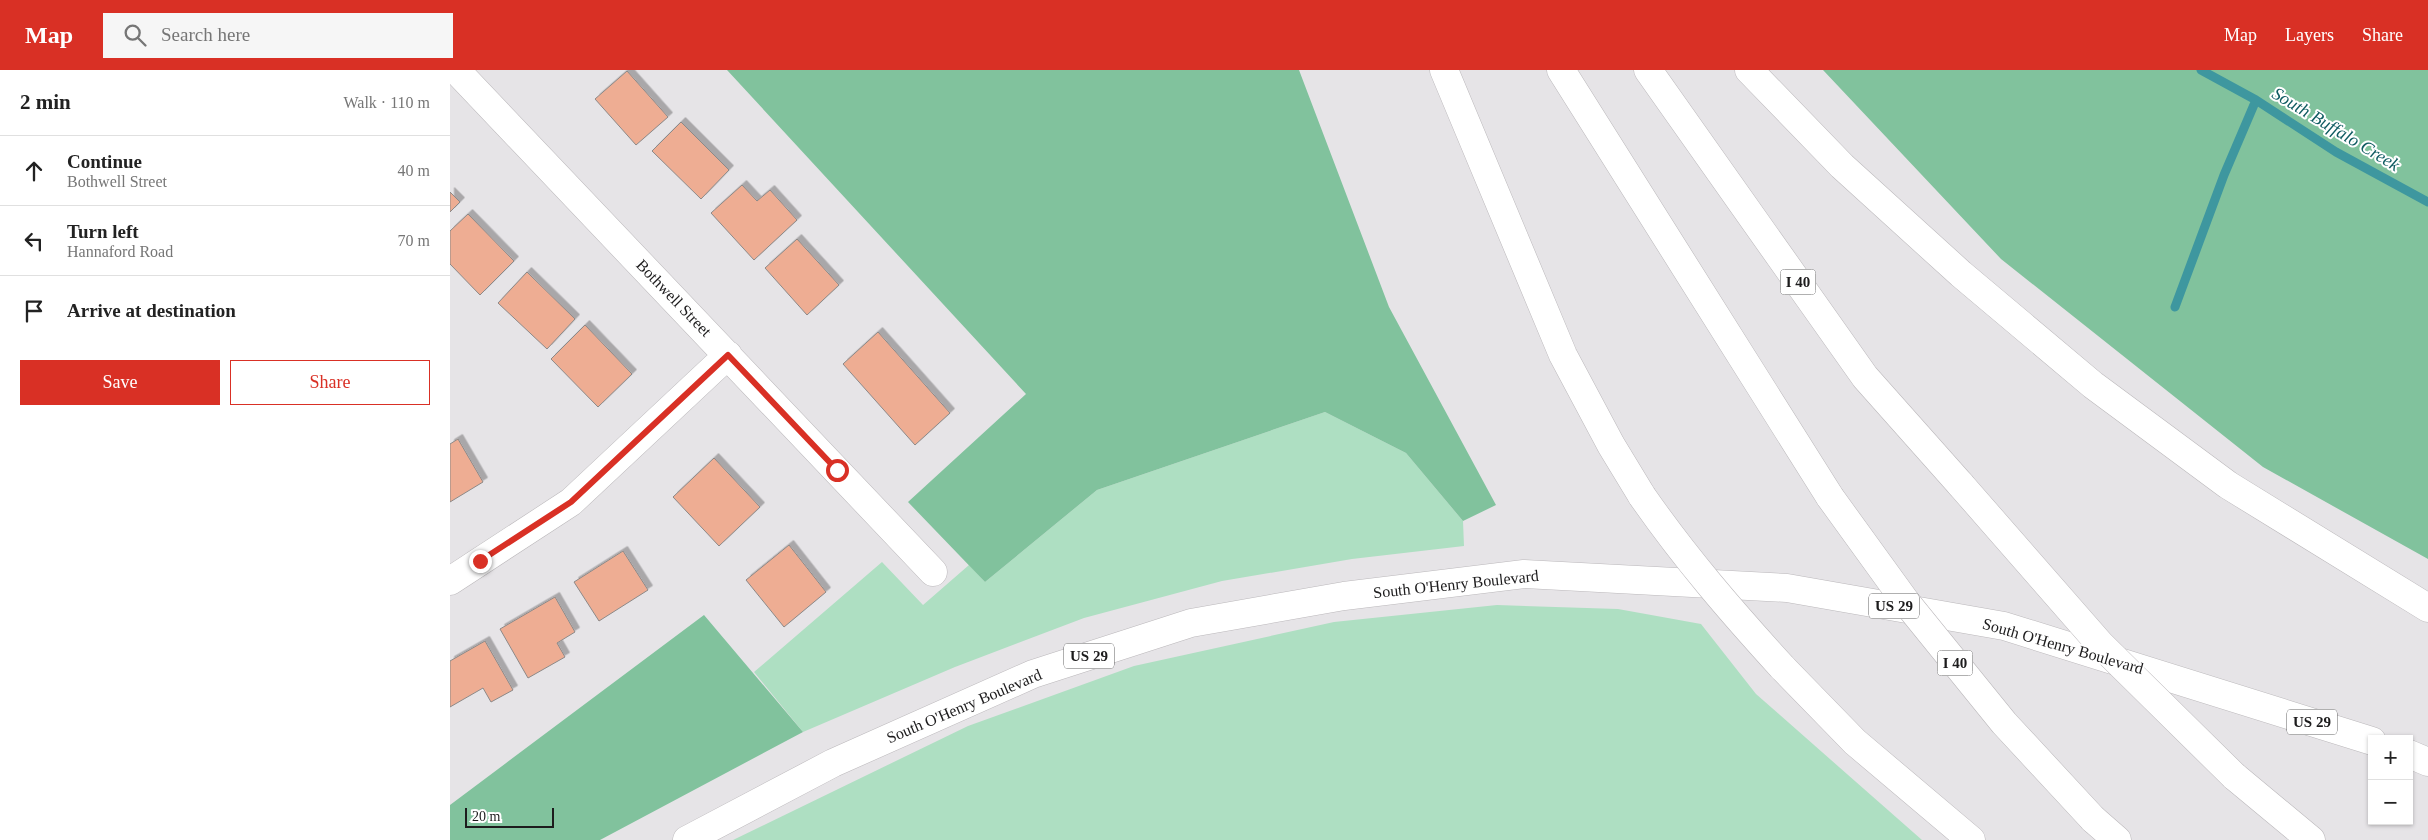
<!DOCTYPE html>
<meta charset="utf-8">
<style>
body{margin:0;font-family:"Times New Roman",serif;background:#f6f6f6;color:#222}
.controls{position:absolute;right:15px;bottom:15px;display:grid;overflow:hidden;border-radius:0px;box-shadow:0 1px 4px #0004}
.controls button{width:45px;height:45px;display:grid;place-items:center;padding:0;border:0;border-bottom:1px solid #e0e0e0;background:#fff;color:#222;font:25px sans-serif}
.scale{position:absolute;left:15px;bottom:12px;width:89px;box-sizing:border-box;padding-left:5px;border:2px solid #1d1c1d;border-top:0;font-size:14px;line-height:18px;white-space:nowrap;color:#1d1c1d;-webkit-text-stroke:4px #fff;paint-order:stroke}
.stop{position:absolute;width:15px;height:15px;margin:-11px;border:4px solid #d93025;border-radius:50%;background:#fff}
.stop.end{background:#d93025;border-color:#fff;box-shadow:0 1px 5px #0008}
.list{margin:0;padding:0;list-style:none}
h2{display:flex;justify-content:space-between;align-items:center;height:65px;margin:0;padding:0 20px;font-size:21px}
h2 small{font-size:16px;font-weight:400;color:#767676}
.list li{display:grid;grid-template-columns:32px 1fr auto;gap:15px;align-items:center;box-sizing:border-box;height:70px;padding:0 20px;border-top:1px solid #e0e0e0}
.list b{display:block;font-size:19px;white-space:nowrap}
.list p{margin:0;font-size:16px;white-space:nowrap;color:#767676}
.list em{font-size:16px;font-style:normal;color:#767676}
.actions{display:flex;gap:10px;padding:15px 20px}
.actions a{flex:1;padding:11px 0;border:1px solid #d93025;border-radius:0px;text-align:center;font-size:18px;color:#d93025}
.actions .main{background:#d93025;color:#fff}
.icon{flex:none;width:28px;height:28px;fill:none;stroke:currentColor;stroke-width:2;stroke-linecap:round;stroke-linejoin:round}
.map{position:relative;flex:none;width:1978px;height:770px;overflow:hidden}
header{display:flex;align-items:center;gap:30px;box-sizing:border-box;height:70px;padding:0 25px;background:#d93025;color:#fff}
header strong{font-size:24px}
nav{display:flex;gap:28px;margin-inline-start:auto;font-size:18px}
.search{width:350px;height:45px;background:#f6f6f6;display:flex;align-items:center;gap:12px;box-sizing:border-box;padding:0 18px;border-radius:0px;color:#767676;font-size:19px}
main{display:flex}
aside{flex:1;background:#fff}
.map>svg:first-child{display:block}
</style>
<header>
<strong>Map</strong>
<div class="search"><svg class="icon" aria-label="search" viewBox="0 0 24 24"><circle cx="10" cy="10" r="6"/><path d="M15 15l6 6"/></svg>Search here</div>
<nav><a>Map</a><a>Layers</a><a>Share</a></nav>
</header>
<main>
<aside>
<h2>2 min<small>Walk · 110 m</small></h2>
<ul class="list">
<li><svg class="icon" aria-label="ahead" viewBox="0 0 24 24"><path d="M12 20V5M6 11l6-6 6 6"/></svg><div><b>Continue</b><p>Bothwell Street</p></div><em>40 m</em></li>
<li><svg class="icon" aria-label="left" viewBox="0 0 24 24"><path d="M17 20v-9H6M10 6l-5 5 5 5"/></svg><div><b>Turn left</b><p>Hannaford Road</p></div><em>70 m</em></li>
<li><svg class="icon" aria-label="arrive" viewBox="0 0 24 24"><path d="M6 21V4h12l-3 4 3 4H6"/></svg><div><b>Arrive at destination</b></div></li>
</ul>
<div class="actions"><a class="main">Save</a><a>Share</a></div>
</aside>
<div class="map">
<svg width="1978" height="770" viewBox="0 0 1978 770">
<defs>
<filter id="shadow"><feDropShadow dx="4.5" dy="-4.5" stdDeviation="0" flood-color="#0004"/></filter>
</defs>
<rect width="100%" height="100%" fill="#e6e4e7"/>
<path fill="#aedfc2" d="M875,342l81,41 57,68 1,25 -112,13 -130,22 -138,37 -129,49 -152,65 -49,-60 128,-110 41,43 46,-40 16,17 112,-92z
M1047,535l121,4 83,15 55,70 166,146h-1189l235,-114 166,-60 200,-44z"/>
<path fill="#81c29d" d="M277,0h572l90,237 107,198 -33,16 -57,-68 -81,-41 -228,78 -112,92 -77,-80 118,-108z
M1373,0h605v489l-165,-92 -262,-208z
M254,545l99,117 -203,108h-150v-35z"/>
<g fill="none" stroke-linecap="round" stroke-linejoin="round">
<path stroke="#3e979f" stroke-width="9" d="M1751,0l55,30 80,52 92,50
M1725,237l49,-132 32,-75"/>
</g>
<path fill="#eead93" stroke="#8c8988" filter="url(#shadow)" d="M177,1l41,46 -32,28 -41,-46z
M231,52l48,48 -28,29 -49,-48z
M292,115l15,16 13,-11 27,30 -43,40 -43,-47z
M0,122l10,10 -10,10z
M18,144l46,47 -34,34 -30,-31v-33z
M347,169l42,46 -32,30 -42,-47z
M77,202l48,47 -28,30 -49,-46z
M135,255l47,49 -34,33 -47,-48z
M428,262l72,81 -35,32 -72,-81z
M8,369l25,43 -33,20v-58z
M264,388l46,49 -41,39 -46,-49z
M339,475l37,47 -42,35 -38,-47z
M173,481l25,39 -49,31 -25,-39z
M105,527l20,35 -18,11 8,14 -37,21 -28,-49z
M35,571l28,49 -22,12 -8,-14 -33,19v-46z"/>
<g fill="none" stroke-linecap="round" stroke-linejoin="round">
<g stroke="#bbb8bb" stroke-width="29">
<path id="minor" d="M6,0l477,502
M0,511l121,-79 157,-147"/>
</g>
<g stroke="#bbb8bb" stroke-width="29">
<path id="highway" d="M994,0l119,285 48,90 31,51
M1111,0l269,427
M1198,0l217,307 96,108
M1299,0l93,96 119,108 132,111 135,100 200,123
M1332,597l73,75 116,98
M1959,684l19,8
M1784,706l77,64
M1643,749l24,21
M237,770l146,-77 200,-89 158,-51 153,-27 180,-22 263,14 217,38 368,115"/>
</g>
<use href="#minor" stroke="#fff" stroke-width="28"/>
<use href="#highway" stroke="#fff" stroke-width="28"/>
<g stroke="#bbb8bb" stroke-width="29" stroke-linecap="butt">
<path id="highway-bridge" d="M1511,415l139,159 134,132
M1192,426c44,63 89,115 140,171
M1380,427l76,105 98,121 89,96"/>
</g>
<use href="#highway-bridge" stroke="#fff" stroke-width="28"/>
</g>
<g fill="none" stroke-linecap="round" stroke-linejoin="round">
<path stroke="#d93025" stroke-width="6" d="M30,491l91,-59 157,-147 109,115"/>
</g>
<g text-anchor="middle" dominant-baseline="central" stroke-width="4" stroke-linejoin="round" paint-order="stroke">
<g fill="#fff" stroke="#616061" stroke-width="1">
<rect x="1330.5" y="199.5" width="35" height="25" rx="4"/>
<rect x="1419" y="523.5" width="50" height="25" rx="4"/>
<rect x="614" y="573.5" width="50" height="25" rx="4"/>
<rect x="1487.5" y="580.5" width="35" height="25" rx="4"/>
<rect x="1837" y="639.5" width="50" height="25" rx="4"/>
</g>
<g font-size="15" font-weight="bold" fill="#1d1c1d">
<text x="1348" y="212">I 40</text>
<text x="1444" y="536">US 29</text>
<text x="639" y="586">US 29</text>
<text x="1505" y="593">I 40</text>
<text x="1862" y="652">US 29</text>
</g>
<g font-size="16" fill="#1d1c1d" stroke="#fff">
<text transform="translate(224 228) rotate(46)">Bothwell Street</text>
<text transform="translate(1006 514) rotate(-6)">South O'Henry Boulevard</text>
<text transform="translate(1613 576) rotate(16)">South O'Henry Boulevard</text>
<text transform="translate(514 636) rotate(-23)">South O'Henry Boulevard</text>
</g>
<g font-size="18" font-style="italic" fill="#105c62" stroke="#fff">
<text transform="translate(1886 59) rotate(31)">South Buffalo Creek</text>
</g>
</g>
</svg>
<div class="controls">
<button>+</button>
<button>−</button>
</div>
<div class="scale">20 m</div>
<div class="stop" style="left:387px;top:400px"></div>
<div class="stop end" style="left:30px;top:491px"></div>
</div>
</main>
